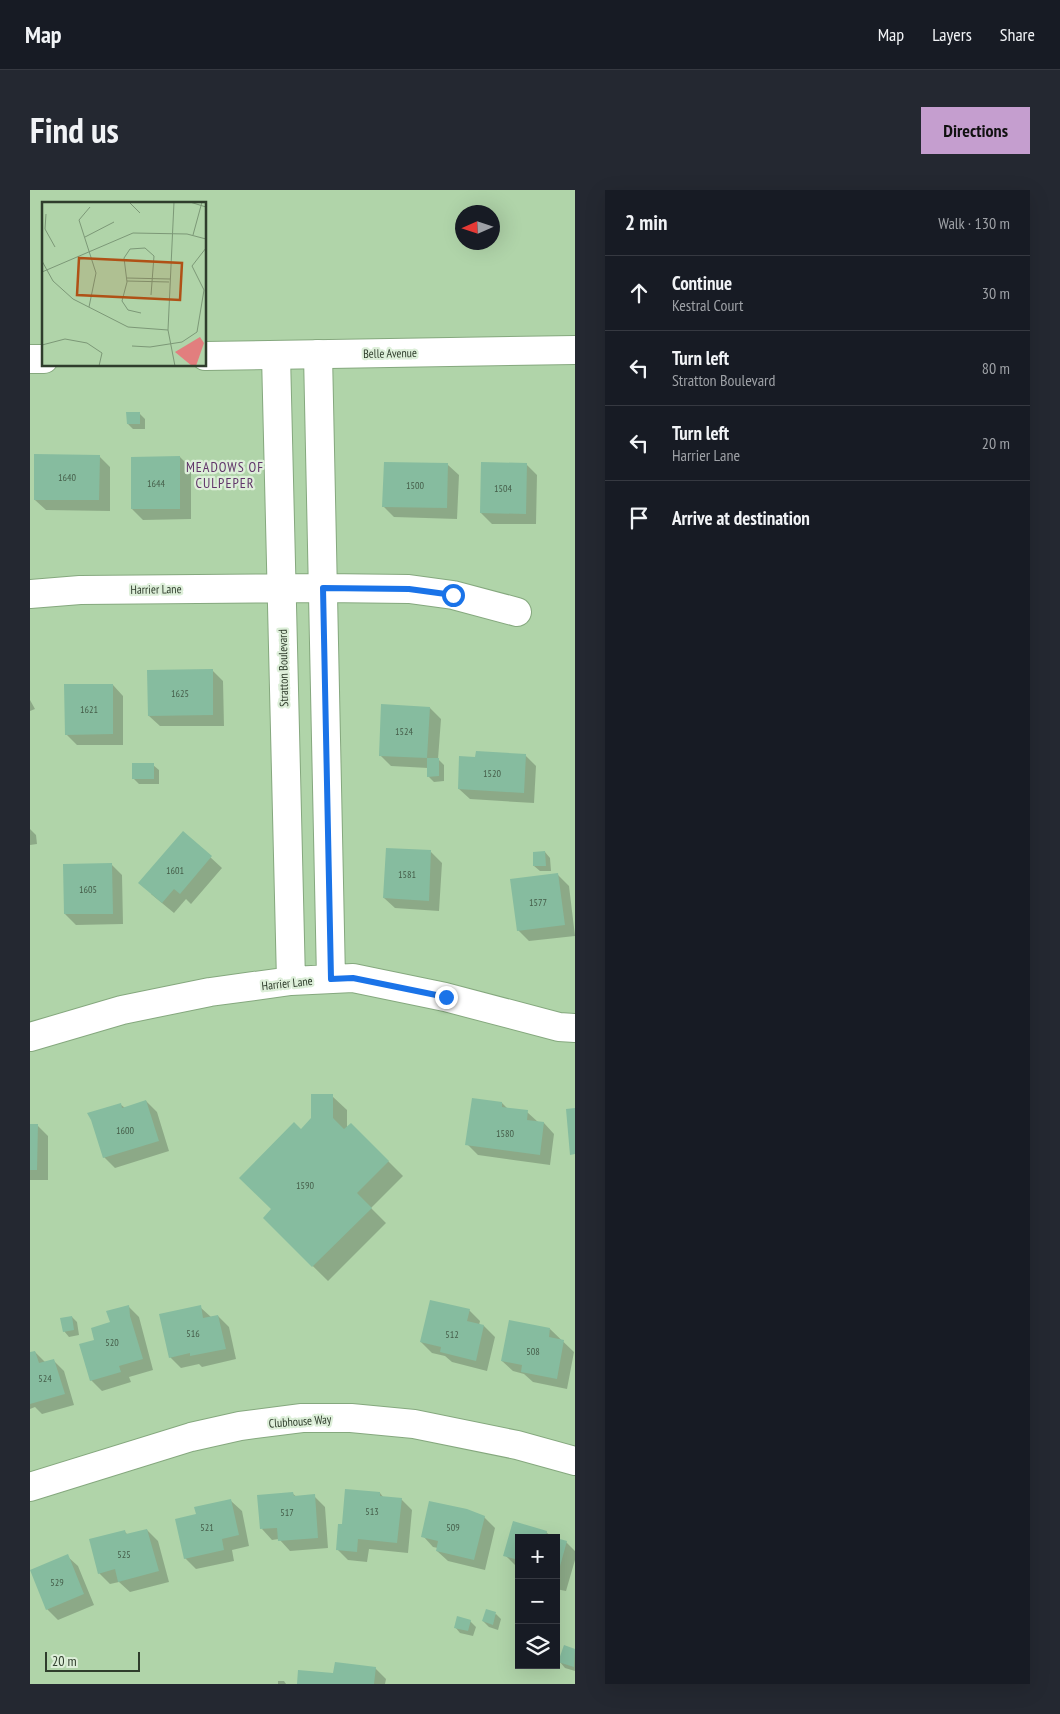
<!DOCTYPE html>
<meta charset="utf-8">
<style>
body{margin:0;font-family:"PT Sans Narrow",sans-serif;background:#242831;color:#f1f3f6}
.controls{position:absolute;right:15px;bottom:15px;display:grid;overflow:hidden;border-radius:0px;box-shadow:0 5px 20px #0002}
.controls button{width:45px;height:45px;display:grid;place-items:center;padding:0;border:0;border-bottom:1px solid #363941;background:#171b24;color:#f1f3f6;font:25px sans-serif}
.compass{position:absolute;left:425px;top:15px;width:45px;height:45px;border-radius:50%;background:#171b24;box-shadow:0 5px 20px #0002;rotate:267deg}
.scale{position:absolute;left:15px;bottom:12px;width:95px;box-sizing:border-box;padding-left:5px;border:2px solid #2f3d2c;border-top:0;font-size:14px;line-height:18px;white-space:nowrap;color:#2f3d2c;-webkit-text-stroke:4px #ddefd9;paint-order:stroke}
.stop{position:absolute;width:15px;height:15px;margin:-11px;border:4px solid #1a73e8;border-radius:50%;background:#fff}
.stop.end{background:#1a73e8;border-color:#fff;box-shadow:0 1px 5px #0008}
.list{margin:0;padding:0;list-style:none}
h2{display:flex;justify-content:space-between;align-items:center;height:65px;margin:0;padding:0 20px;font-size:21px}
h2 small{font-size:16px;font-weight:400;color:#9ea1a6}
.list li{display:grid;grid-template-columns:32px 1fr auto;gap:15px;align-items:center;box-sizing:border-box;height:75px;padding:0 20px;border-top:1px solid #363941}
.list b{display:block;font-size:19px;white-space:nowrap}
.list p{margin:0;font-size:16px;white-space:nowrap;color:#9ea1a6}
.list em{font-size:16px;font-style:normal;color:#9ea1a6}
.icon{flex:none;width:28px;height:28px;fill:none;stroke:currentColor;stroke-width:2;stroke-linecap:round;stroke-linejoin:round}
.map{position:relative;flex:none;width:545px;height:1494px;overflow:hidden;border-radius:0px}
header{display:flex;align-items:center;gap:30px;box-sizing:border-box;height:70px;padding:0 25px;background:#171b24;border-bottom:1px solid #363941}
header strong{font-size:24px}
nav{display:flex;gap:28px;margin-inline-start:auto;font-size:18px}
.intro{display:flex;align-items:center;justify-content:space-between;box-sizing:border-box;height:120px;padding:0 30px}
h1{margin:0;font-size:35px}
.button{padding:12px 22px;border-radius:0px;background:#c59ecf;color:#111;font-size:18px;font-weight:700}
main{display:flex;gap:30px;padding:0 30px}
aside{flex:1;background:#171b24;border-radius:0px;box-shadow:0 5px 20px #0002}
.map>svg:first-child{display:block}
</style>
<header>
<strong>Map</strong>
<nav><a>Map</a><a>Layers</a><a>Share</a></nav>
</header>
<div class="intro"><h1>Find us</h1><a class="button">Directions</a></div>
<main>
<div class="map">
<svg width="545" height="1494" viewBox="0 0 545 1494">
<rect width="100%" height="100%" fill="#b0d4a9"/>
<path fill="#0003" d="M110,224l5,5v10h-12l-5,-5z
M69,266l11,11v44l-64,-1 -11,-10z
M150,267l11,11v51l-48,1 -11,-11z
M496,274l11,11 -1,49h-44l-11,-11z
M418,275l11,10 -2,44 -63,-2 -11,-11z
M182,480l11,11 1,45h-64l-11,-10z
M83,495l10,11v49h-46l-11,-11z
M0,510l5,9 -5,2z
M400,518l11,11 -3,40 6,6v16l-10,1 -6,-6v-8l-37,-2 -11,-11z
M495,565l11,11 -2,37 -64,-4 -11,-10z
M123,575l6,5v14h-20l-6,-6z
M0,639l6,6 1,9 -7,1z
M154,643l38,35 -31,36 -5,-5 -12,14 -23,-19z
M401,662l11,11 -3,48 -44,-3 -11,-10z
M515,662l5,6 1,13h-11l-6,-5z
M81,674l11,11 1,49 -47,1 -11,-11z
M528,685l11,11 6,50 -46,5 -11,-11z
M302,906l15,14v18l4,-4 52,52 -32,32 15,15 -58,58 -64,-63 8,-9z
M116,911l11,11 12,39 -54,17 -11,-11 16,-53 5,4z
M472,913l6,6 19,3 11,10 6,1 10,11 -4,31 -72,-10 -11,-11z
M0,936h8l10,10v44h-18z
M98,1116l11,11 14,53 -24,7 2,5 -29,9 -11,-11 20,-57z
M170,1117l11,10 7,-1 11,11 7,32 -34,8 -3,-3 -18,4 -11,-11z
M439,1120l11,11 -1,4 5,1 11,11 -8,34 -35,-9 -7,-6 -13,-3 -11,-11z
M42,1127l5,5 2,13 -10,2 -5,-6z
M520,1139l24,23 -7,37 -34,-7 -9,-8 -11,-3 -11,-10z
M5,1162l10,10 8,-2 11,11 10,34 -32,9 -7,-7 -5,2v-55z
M350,1303l4,5 17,1 11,11 -4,43 -39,-4 -2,13 -19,-2 -11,-11 6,-24z
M263,1304l4,3 17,-1 11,11 3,41 -38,3 -11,-12 -7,1 -10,-11z
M201,1311l11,10 7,35 -17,4 2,11 -38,8 -11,-11 12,-43z
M454,1327l11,11 -10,42 -37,-9 -11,-10 1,-3 -5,-1 -10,-11z
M484,1333l32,9 7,6h-34v29l-3,-1 -11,-11z
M117,1340l11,11 11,41 -39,10 -11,-10 -9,2 -11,-11 25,-42 4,4z
M526,1350l10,2 9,9v9l-9,31 -10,-2z
M37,1366l11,10 16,39 -36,15 -11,-11z
M466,1424l5,5 -3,11 -9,-3 -6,-6z
M440,1431l6,6 -3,9 -13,-3 -5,-6z
M535,1457l10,3v21l-10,-3 -5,-6z
M345,1478l11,11 -1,5h-87l36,-10z
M248,1491h6l2,3h-8z"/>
<path fill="#86bc9f" d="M96,222h14v12h-13z
M4,264l66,1 -1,45h-65z
M150,266v53h-49v-52z
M354,272l64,1 -1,45 -65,-1z
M451,272l46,1 -1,51 -46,-1z
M183,479v46l-65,1 -1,-46z
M34,494h49v50l-48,1z
M351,514l49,3 -3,51 -48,-2z
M446,561l50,3 -2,39 -66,-4 1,-33 16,1z
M397,568h12v18l-12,1z
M102,573h22v16h-22z
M153,641l29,25 -32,38 -6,-5 -12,14 -24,-20z
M356,658l45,2 -2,51 -46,-3z
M515,661l1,15h-13v-14z
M82,673l1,51h-49l-1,-50z
M528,683l7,52 -48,6 -7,-52z
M281,904h22v24l11,11 7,-6 38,38 -32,32 15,15 -60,59 -49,-49 8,-9 -32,-31 55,-56 7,7 10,-11z
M442,908l30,4v5l26,3 -1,10 17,2 -4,33 -75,-10z
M116,910l13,41 -56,17 -12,-38 -4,-7 34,-10 1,5z
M545,918v46l-5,1 -4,-46z
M0,934h8l-1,46h-7z
M400,1110l40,9 -3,12 17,4 -8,36 -36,-9 1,-5 -21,-5z
M99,1115l1,11 13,43 -24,7 2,6 -31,9 -11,-37 15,-4 -3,-12 19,-6 -4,-11z
M171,1115l2,13 15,-3 8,34 -36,7v-3l-21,5 -10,-44z
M42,1126l2,14 -11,2 -3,-14z
M479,1130l41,8 -1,9 15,3 -7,39 -36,-7 1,-7 -21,-4z
M5,1161l4,12 15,-4 11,35 -35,10v-52z
M315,1299l35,3v4l22,2 -5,45 -39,-4 -1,13 -21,-2 2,-26h4z
M263,1302l1,4 21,-2 3,44 -40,3 -1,-13 -17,1 -3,-34z
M201,1309l8,36 -17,4 2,11 -40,9 -9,-40 21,-5 -2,-7z
M399,1311l38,8 18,7 -11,44 -38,-9 2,-10 -17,-4z
M483,1331l34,10 -1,5 5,2h-32v22l-16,-4z
M117,1339l12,42 -41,11 -3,-13 -17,5 -9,-35 36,-9 1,4z
M526,1348l11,3 -10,36h-1z
M38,1364l16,40 -38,16 -16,-40z
M456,1419l10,3 -3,13 -11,-4z
M427,1426l14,4 -3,11 -14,-3z
M534,1455l11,4 -1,18 -16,-5z
M305,1472l41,5 -2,17h-77l1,-14 35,3z"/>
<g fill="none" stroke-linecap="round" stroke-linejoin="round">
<g stroke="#85a87e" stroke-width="30">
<path id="street" d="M288,164l13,625
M246,165l15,626
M0,404l50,-4 243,-2 86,1 44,6 64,17
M0,847l92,-27 88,-18 81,-11 62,-3 92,19 114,30 16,1
M0,1297l161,-50 49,-11 62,-8h49l63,6 103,21 58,16"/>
</g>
<g stroke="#85a87e" stroke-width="30">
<path id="secondary" d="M175,166l370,-6
M0,169h14"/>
</g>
<use href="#street" stroke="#fff" stroke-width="28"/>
<use href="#secondary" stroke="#fff" stroke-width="28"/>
</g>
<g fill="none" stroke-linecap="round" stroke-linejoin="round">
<path stroke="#1a73e8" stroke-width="6" d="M416,807l-93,-19 -22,1 -8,-391 86,1 44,6"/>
</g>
<g text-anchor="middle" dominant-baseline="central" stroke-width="4.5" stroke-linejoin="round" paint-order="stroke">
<g font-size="10" fill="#455d49">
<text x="37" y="287">1640</text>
<text x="126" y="293">1644</text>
<text x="385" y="295">1500</text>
<text x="473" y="298">1504</text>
<text x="150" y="503">1625</text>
<text x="59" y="519">1621</text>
<text x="374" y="541">1524</text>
<text x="462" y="583">1520</text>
<text x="145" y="680">1601</text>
<text x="377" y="684">1581</text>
<text x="58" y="699">1605</text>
<text x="508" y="712">1577</text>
<text x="95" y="940">1600</text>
<text x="475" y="943">1580</text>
<text x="275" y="995">1590</text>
<text x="163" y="1143">516</text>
<text x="422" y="1144">512</text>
<text x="82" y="1152">520</text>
<text x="503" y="1161">508</text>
<text x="15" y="1188">524</text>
<text x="342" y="1321">513</text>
<text x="257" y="1322">517</text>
<text x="177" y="1337">521</text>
<text x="423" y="1337">509</text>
<text x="94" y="1364">525</text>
<text x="27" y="1392">529</text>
</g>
<g font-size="12" fill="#2f3d2c" stroke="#ddefd9">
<text transform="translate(360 163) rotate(-1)">Belle Avenue</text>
<text transform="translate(126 399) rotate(-1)">Harrier Lane</text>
<text transform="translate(253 478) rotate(-91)">Stratton Boulevard</text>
<text transform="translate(257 793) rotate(-6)">Harrier Lane</text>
<text transform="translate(270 1231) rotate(-4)">Clubhouse Way</text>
</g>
<g font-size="14" letter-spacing="1" fill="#61356a" stroke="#ddefd9">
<text x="195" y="277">MEADOWS OF<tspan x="195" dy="16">CULPEPER</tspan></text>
</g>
</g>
<g transform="translate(12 12)">
<rect width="164" height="164" fill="#b0d4a9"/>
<path d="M158,135l4,6 -8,23h-4l-17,-14z" fill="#e27e7e"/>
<path fill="none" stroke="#7c9877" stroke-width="1" d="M87,0l11,11M132,0l-6,128 7,36M148,0l16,5M4,12l-1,15 10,18M151,33l9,-33M43,35l29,-15M0,59l11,20 20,18 55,28 40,3M0,70l91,-39 54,1 19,5M85,76l43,1M85,79l42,1M47,105l7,-34 -17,-53 11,-13M99,111l-13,-3 -6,-9 5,-19 -3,-24 6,-9 15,-1 9,8 -3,39M0,143l23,-6 22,4 15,10 -3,13M90,144l18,1 32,-5 15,-10 7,-42 -12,-24 14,-18"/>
<path fill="#b05116" fill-opacity="0.15" stroke="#b05116" stroke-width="2.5" d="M37,56l103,5 -2,37 -103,-5z"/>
<rect width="164" height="164" fill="none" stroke="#2f3d2c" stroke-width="2.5"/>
</g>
</svg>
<div class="controls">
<button>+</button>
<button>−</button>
<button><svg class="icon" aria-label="layers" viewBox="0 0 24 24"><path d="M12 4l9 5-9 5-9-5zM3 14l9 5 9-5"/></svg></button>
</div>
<svg class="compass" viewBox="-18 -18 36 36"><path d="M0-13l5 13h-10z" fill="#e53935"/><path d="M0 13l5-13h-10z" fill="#9ea1a6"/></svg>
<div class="scale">20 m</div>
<div class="stop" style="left:423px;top:405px"></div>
<div class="stop end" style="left:416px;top:807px"></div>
</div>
<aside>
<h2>2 min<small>Walk · 130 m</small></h2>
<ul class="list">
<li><svg class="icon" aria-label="ahead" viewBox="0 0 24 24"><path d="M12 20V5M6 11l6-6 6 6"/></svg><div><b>Continue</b><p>Kestral Court</p></div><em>30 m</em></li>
<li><svg class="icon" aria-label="left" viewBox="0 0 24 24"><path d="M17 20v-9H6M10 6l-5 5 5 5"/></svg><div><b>Turn left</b><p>Stratton Boulevard</p></div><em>80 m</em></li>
<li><svg class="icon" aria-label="left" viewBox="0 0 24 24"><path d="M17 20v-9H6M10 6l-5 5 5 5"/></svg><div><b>Turn left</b><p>Harrier Lane</p></div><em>20 m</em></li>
<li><svg class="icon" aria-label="arrive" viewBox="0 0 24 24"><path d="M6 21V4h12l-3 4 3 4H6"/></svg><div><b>Arrive at destination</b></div></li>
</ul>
</aside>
</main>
